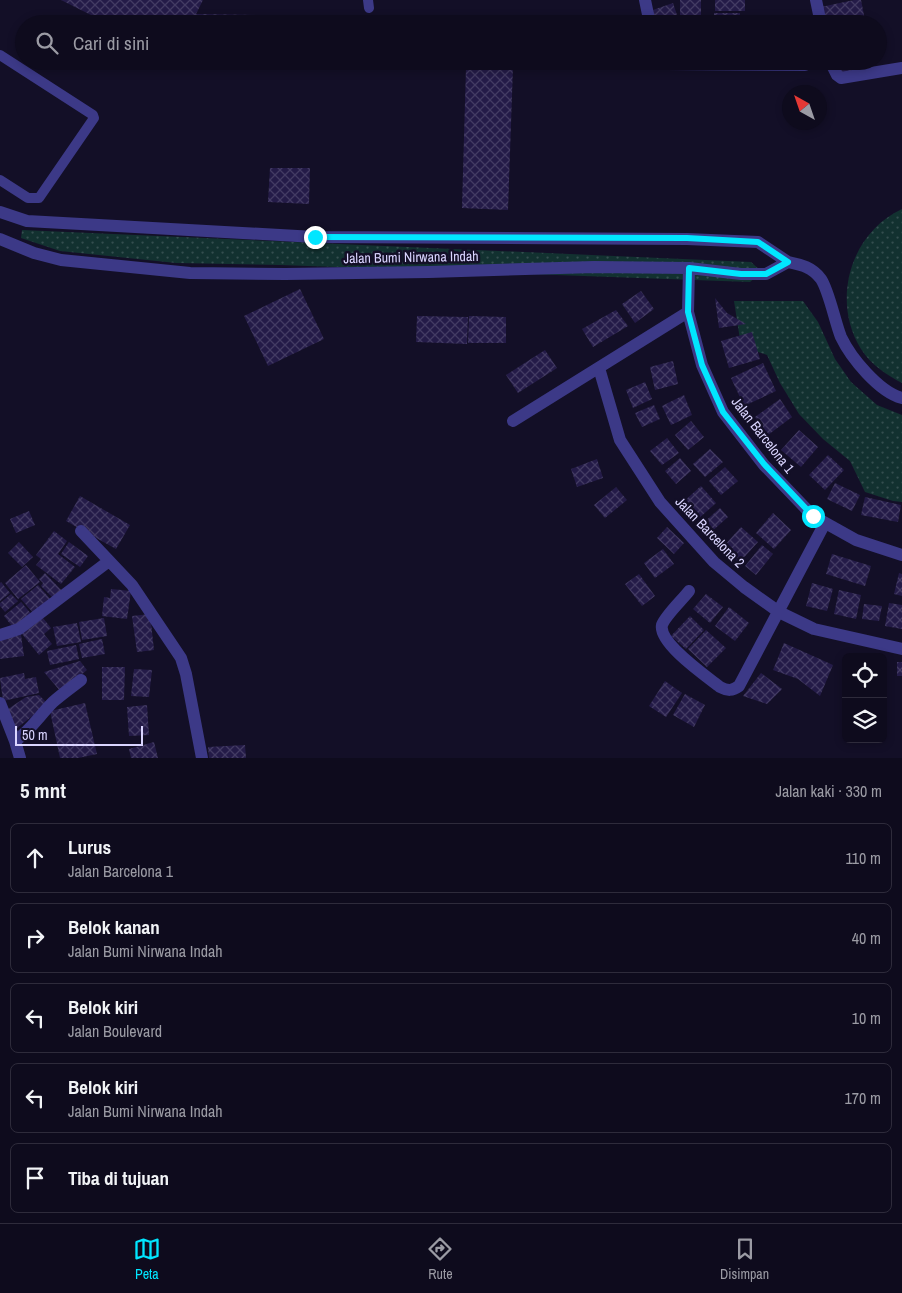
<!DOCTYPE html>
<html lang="id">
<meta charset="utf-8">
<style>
body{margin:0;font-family:"Archivo Narrow",sans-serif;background:#1c192a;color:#f1f3f6}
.controls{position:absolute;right:15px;bottom:15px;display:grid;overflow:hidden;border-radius:8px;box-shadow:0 2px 8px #0003}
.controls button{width:45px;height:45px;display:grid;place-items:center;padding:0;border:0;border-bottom:1px solid #2e2b3b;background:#0e0b1d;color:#f1f3f6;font:25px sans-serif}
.compass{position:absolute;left:782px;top:85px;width:45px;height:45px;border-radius:50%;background:#0e0b1d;box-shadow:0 2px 8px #0003;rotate:320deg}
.scale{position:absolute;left:15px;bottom:12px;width:128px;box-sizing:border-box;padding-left:5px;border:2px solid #dad5ff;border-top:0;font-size:14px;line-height:18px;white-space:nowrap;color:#dad5ff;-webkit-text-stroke:4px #130f27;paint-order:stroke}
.stop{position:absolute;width:15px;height:15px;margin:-11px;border:4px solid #01e6ff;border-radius:50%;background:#fff}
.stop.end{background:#01e6ff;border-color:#fff;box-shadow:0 1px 5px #0008}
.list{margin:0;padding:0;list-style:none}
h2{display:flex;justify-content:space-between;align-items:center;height:65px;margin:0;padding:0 20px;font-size:21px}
h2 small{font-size:16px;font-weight:400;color:#9b9ba4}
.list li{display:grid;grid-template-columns:32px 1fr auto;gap:15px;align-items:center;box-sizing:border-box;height:70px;margin:0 10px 10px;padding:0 10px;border:1px solid #2e2b3b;border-radius:8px}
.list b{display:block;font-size:19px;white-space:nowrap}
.list p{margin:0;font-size:16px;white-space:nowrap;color:#9b9ba4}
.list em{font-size:16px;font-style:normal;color:#9b9ba4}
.icon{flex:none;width:28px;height:28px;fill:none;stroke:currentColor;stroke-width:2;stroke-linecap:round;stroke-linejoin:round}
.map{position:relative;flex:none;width:902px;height:758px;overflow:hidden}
.search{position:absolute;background:#0e0b1d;box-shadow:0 2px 8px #0003;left:15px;right:15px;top:15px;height:55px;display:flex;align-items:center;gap:12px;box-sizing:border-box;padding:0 18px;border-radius:28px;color:#9b9ba4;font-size:19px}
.sheet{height:465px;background:#0e0b1d}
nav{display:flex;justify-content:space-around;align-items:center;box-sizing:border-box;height:70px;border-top:1px solid #2e2b3b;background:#0e0b1d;font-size:14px;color:#9b9ba4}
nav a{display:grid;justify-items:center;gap:2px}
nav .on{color:#01e6ff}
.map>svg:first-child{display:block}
</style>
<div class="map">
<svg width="902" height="758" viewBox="0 0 902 758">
<defs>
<pattern id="green-dots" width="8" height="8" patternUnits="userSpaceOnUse" patternTransform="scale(1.25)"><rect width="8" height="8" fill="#123130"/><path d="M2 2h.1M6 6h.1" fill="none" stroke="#344e4f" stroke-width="1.8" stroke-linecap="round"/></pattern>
<pattern id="building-cross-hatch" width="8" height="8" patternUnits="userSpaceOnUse" patternTransform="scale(1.25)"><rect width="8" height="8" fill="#241b48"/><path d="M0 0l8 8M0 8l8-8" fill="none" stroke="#433b63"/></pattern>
</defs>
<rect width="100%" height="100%" fill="#130f27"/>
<path fill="url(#green-dots)" d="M902,209v174c-15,-8 -31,-18 -41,-34 -30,-48 -11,-116 41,-140z
M22,230l729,32 11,10 -12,10 -470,-17 -104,-2 -116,-12 -39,-13z
M734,301h69l15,21 17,37 16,23 26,23 25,10v87l-9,-1 -28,-9 -15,-31 -27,-22 -24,-25 -19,-31 -13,-28 -26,-9z"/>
<path fill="url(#building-cross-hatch)" d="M61,0h142l-7,14 127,2v8h-214z
M680,0h21v21l-21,1z
M715,0h30v11h-30z
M854,0h7l4,20 -15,4h-25l-4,-17z
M673,3l6,18 -8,3h-16l-5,-13z
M714,13h26v11h-26z
M837,61h24l2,8 -23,6z
M513,66l-5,144 -46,-2 4,-141z
M270,168h40l-1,36 -41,-2z
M300,289l24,50 -56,27 -24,-50z
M641,291l13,18 -19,14 -13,-19z
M715,298l12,15 19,11 -27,4z
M616,310l12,16 -35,21 -11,-18z
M417,316l51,1 -1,27 -51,-2z
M469,316l37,1v26h-38z
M752,332l8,27 -31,9 -8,-27z
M545,350l12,18 -39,25 -12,-18z
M673,361l5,23 -23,6 -5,-23z
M763,363l13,28 -32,15 -13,-28z
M645,382l7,17 -19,9 -7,-18z
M684,395l8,20 -21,10 -9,-19z
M780,399l12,18 -24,18 -13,-18z
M654,405l6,14 -18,8 -7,-14z
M691,421l13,16 -16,13 -13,-15z
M799,430l19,17 -17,20 -20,-17z
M667,438l12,15 -17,12 -12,-14z
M710,449l13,13 -18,15 -12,-13z
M828,455l16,15 -19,20 -16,-15z
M680,458l11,13 -15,13 -11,-13z
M597,459l6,19 -26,9 -6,-18z
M725,467l13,14 -17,14 -12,-14z
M835,483l25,12 -8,16 -25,-12z
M701,486l15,17 -19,17 -15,-17z
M616,487l11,13 -22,18 -11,-13z
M80,496l50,29 -14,24 -50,-28z
M865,497l36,8 -3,17 -37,-7z
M720,508l8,9 -18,16 -8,-9z
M29,511l6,14 -19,8 -6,-14z
M773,513l18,17 -17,19 -18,-16z
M667,527l17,16 -10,11 -17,-16z
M741,527l17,15 -19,21 -17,-15z
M54,531l13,10 -9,13 17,13 -14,17 -25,-19 5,-6 -5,-4z
M19,542l14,15 -11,10 -14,-14z
M69,542l19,14 -8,11 -19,-13z
M762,545l11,9 -17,21 -11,-9z
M663,549l11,15 -19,14 -11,-15z
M832,554l39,12 -6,20 -39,-12z
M26,565l14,17 -22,17 -13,-16z
M45,573l18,19 -8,8 -14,-14 2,-3 -4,-4z
M899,573l3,1v22l-8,-2z
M639,574l16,22 -13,10 -17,-22z
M1,582l9,11 -10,8v-18z
M812,583l21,6 -6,22 -21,-5z
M38,585l14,16 -17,14 -14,-16z
M111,589l20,2 -4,28 -25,-3 2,-19 6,1z
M839,590l22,5 -5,24 -22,-5z
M11,594l7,7 -13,11 -5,-6v-3z
M706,594l17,13 -13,16 -17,-14z
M21,602l12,14 -18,14 -11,-14z
M889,603l13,2v24l-17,-3z
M864,604l18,2 -3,15 -17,-2z
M729,607l20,16 -14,18 -20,-15z
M150,614l4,36 -17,2 -5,-36z
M690,616l14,14 -18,19 -15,-13z
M43,618l8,10 -7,6 8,10 -13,11 -17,-21z
M104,618l3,18 -25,4 -3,-18z
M77,623l4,19 -24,4 -4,-19z
M706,630l20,18 -19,19 -19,-18z
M21,635l3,21 -24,3v-21z
M102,639l3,15 -23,4 -3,-14z
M784,643l49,22 -13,31 -22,-17 -25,-9z
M76,645l3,14 -29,6 -3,-14z
M80,661l7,9 -26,22 -17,-20z
M897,662h5v14h-5z
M102,667h23l-1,33h-22z
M134,669l18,1 -3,27 -18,-1z
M24,673l1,6 11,-2 3,16 -36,8 -3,-23z
M761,673l21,16 -15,15 -24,-8z
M665,681l17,12 -16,24 -17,-11z
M685,694l20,11 -11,22 -21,-12z
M39,695l9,9 -31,24 -12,-17 21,-14z
M85,703l12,51 -19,4h-18l-10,-47z
M147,705l2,30 -20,1 -2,-29z
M154,742l4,16h-27l-2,-9z
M245,745l1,13h-37l-1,-11z"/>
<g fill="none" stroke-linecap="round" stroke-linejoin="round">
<path stroke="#3c3987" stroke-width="10" d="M368,0l1,8
M0,55l93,60 1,3 -55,80h-11l-28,-18"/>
<path stroke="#3c3987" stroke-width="12" d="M645,0l5,24
M816,0l5,24
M666,61l1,3 138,1
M830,61l7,14 4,3 61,-10
M0,212l27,9 288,16 372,2 71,3 30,20 -22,12h-25l-52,-6 -95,-1 -165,5 -144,2 -95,-1 -129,-13 -27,-7 -34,-14
M788,262c14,3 24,5 33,17 8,12 14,43 20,58 10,21 38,55 61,61
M689,268l-1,44 14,53 21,47 41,53 49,51 43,24 46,15
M599,368l21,72 40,62 54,60 30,25 35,25 35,17 88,20
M513,421l175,-109
M81,531l51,54 49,73 5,16 16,84
M689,591c-6,8 -24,25 -27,34 -4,18 44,51 58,62 8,4 12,4 19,-1l86,-163
M0,635l19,-6 90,-68
M0,703l15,38 5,17
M15,741c15,-10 25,-26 38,-39 9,-8 19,-15 28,-22"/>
</g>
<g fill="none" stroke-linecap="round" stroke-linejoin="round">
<path stroke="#01e6ff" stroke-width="6" d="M315,237l372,1 71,4 30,20 -22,12h-25l-52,-6 -1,44 14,53 21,47 41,52 49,52"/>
</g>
<g text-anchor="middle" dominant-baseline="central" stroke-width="5" stroke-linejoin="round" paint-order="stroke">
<g font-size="14" fill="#dad5ff" stroke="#130f27">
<text transform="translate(411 257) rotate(-1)">Jalan Bumi Nirwana Indah</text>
<text transform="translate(763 435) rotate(52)">Jalan Barcelona 1</text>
<text transform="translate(710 532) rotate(46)">Jalan Barcelona 2</text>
</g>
</g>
</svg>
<div class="controls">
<button><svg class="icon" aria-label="locate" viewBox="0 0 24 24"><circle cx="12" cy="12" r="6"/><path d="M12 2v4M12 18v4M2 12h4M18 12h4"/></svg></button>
<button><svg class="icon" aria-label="layers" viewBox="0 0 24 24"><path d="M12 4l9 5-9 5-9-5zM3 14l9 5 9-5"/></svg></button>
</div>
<svg class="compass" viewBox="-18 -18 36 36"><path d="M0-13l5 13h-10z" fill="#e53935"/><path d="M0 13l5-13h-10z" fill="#9b9ba4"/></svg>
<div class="scale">50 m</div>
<div class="stop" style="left:813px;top:516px"></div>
<div class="stop end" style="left:315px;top:237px"></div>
<div class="search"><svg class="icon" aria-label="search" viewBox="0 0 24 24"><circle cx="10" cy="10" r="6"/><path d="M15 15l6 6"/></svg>Cari di sini</div>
</div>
<section class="sheet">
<h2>5 mnt<small>Jalan kaki · 330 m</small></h2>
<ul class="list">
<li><svg class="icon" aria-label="ahead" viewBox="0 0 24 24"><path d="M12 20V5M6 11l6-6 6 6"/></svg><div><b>Lurus</b><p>Jalan Barcelona 1</p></div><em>110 m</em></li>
<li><svg class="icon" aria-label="right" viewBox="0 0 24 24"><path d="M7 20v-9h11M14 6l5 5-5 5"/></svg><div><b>Belok kanan</b><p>Jalan Bumi Nirwana Indah</p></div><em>40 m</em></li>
<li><svg class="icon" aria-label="left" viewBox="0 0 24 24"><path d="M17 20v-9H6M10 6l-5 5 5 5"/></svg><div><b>Belok kiri</b><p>Jalan Boulevard</p></div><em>10 m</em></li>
<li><svg class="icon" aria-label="left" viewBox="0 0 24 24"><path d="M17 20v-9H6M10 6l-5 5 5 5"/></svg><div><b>Belok kiri</b><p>Jalan Bumi Nirwana Indah</p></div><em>170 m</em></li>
<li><svg class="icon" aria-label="arrive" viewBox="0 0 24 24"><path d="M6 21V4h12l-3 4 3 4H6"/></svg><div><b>Tiba di tujuan</b></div></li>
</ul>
</section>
<nav>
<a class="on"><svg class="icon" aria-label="map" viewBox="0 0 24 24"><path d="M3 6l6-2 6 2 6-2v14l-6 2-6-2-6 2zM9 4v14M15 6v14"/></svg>Peta</a>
<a><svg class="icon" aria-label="directions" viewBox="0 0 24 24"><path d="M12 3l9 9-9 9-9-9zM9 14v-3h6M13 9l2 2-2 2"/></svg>Rute</a>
<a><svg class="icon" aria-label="saved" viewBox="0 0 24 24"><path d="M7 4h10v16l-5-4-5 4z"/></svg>Disimpan</a>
</nav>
